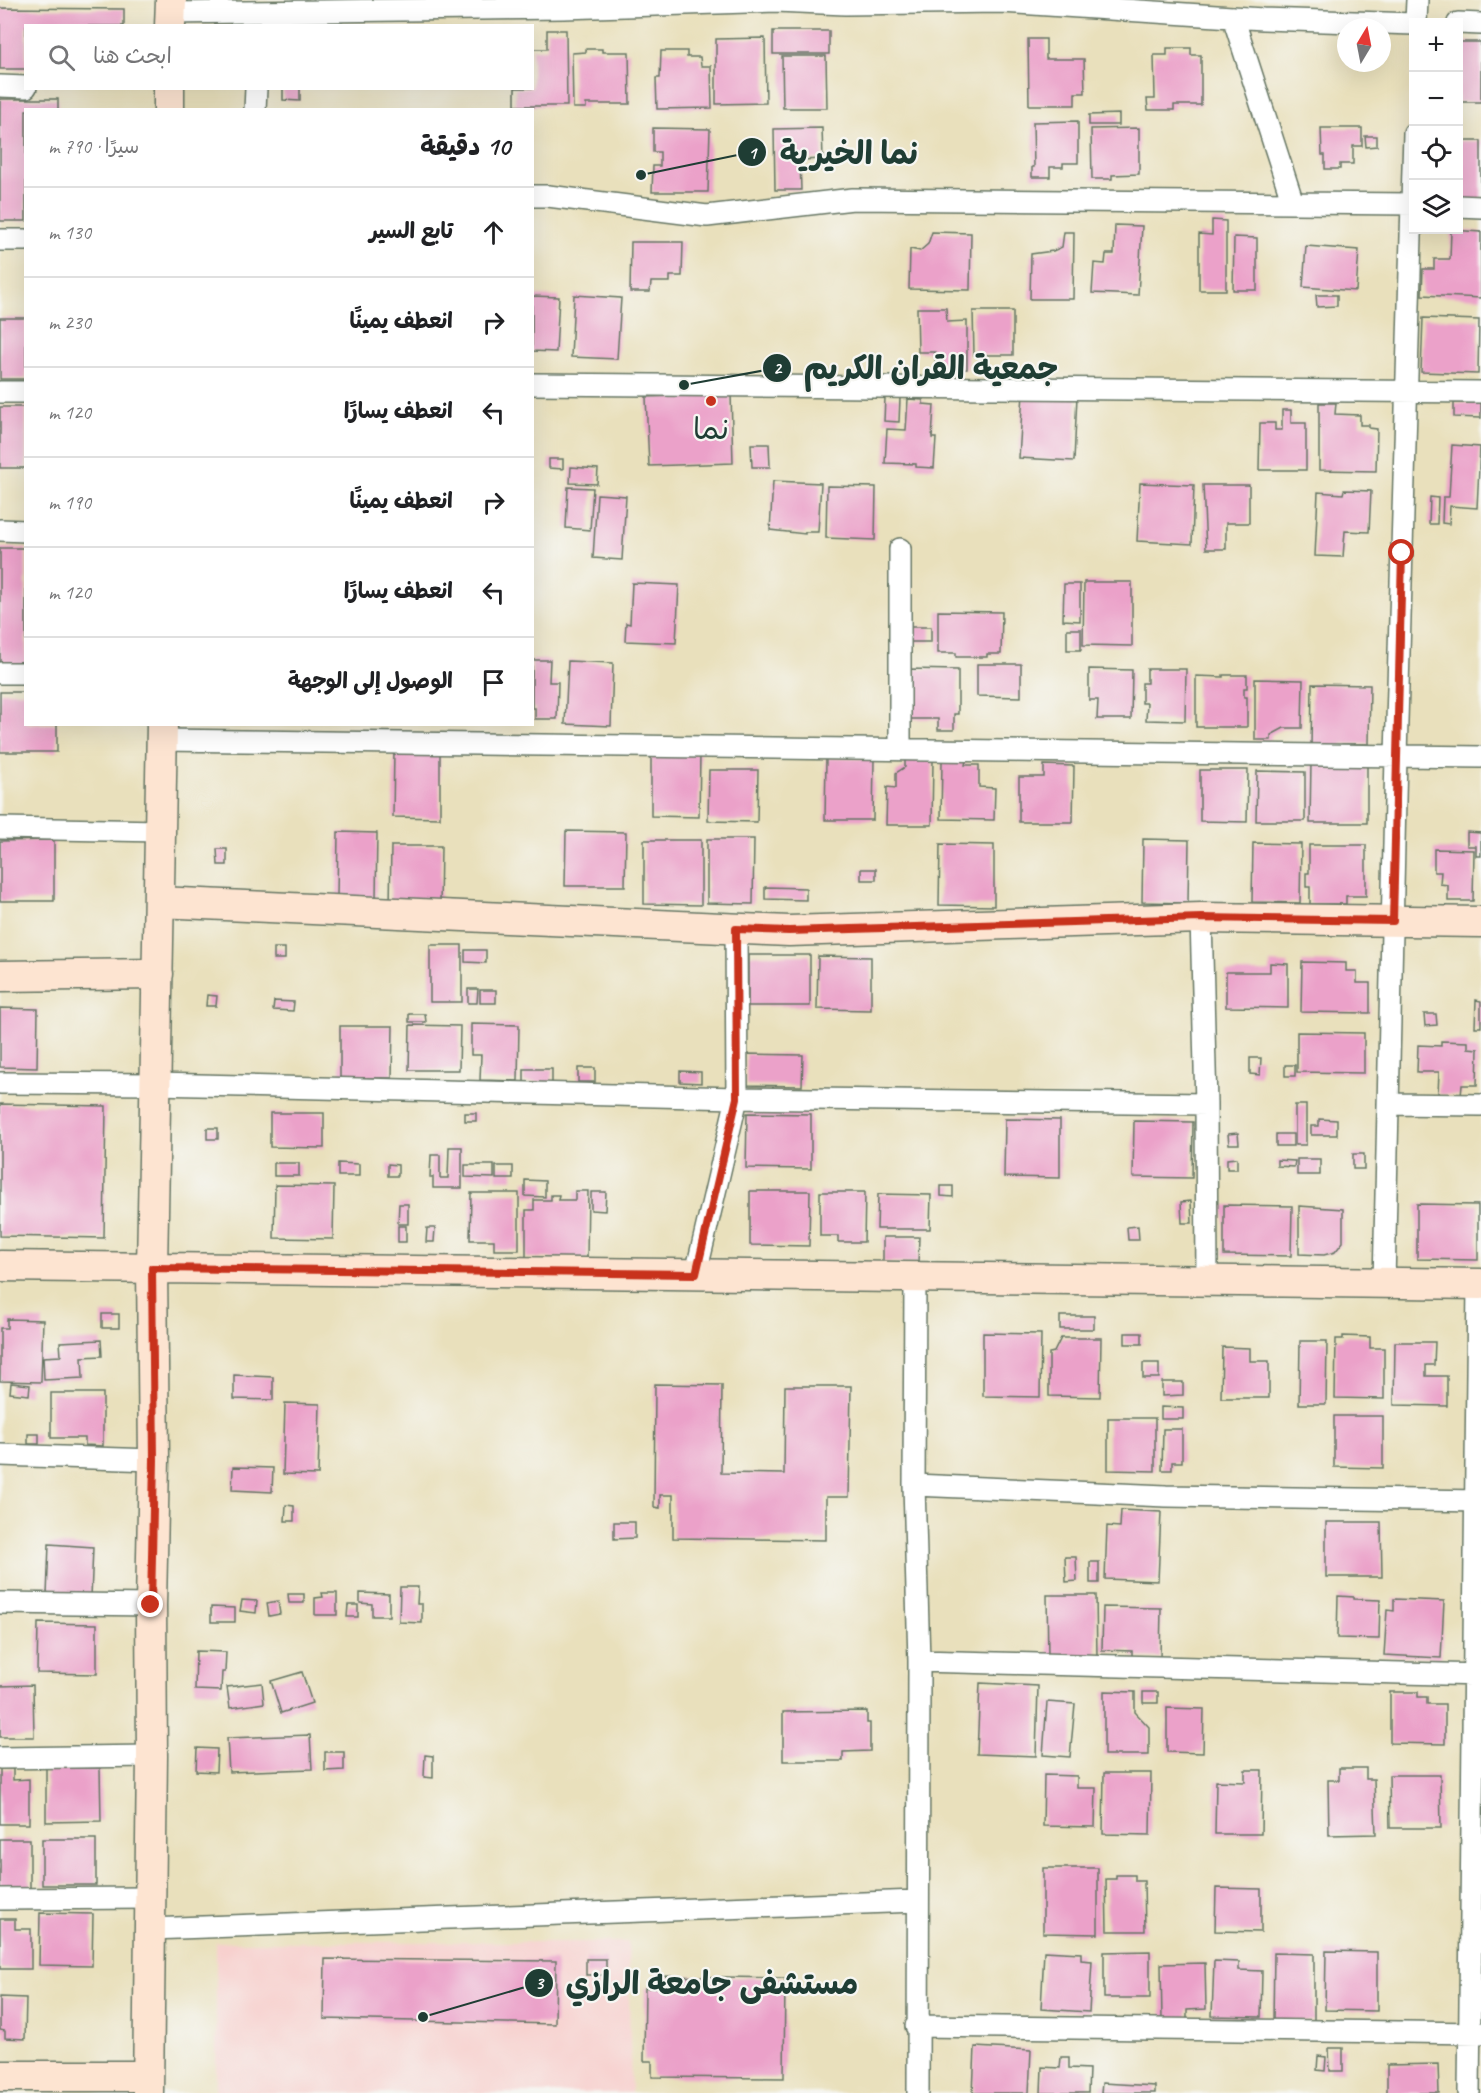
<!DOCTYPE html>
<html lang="ar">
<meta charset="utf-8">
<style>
body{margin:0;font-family:Caveat,"Playpen Sans Arabic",sans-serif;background:#f2f2f2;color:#202124;direction:rtl}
.controls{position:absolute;right:18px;top:18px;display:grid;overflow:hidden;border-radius:0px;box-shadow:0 6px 24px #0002}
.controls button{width:54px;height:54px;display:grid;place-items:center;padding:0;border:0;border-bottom:2px solid #e0e0e0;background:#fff;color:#202124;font:30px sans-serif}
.compass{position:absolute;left:1337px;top:18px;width:54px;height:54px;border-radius:50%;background:#fff;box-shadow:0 6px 24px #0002;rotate:10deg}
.stop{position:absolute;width:18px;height:18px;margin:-14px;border:4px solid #c8321e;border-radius:50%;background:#fff}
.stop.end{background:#c8321e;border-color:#fff;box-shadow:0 2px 6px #0008}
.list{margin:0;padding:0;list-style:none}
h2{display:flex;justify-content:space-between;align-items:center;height:78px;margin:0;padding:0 24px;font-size:26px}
h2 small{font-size:20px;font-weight:400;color:#757577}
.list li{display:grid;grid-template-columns:39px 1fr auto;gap:18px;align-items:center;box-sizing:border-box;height:90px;padding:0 24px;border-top:2px solid #e0e0e0}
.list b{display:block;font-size:22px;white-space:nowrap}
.list em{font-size:20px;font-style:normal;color:#757577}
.icon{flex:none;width:33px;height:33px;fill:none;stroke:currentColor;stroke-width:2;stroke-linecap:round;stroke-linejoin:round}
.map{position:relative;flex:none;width:1481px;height:2093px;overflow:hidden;direction:ltr}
.search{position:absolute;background:#fff;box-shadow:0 6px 24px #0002;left:24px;top:24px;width:510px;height:66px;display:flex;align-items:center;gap:15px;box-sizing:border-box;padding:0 21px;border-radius:0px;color:#757577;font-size:22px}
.panel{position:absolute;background:#fff;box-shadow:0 6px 24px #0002;left:24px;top:108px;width:510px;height:618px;border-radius:0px;direction:rtl}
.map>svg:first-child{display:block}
</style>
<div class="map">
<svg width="1481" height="2093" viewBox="0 0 1481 2093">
<rect width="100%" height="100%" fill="#f6f6f2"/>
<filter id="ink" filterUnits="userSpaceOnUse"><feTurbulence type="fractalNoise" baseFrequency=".0167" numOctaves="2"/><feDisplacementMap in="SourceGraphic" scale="12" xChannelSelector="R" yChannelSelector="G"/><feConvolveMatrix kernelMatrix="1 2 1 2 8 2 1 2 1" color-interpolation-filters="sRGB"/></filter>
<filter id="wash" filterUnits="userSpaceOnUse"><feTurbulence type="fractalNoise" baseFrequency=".008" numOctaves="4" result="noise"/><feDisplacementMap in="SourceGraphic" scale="24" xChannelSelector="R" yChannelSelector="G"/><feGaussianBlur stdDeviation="1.35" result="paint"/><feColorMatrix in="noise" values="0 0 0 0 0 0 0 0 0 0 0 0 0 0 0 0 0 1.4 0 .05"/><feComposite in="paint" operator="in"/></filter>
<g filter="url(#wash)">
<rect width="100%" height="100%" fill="#e9e0bc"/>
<path fill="#f7d0ce" d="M216,1942h412l3,151h-415z"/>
<g id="blocks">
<path fill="#eba1c9" d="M0,8l124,1v17h-98v43h-26z
M547,30h19l1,76h-52v-18h17v-39h15z
M773,31h56v23h-56z
M765,38l1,65 -50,1v-65z
M1028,39h18v20h38l1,34h-10v12h-46z
M1458,42h23v60h-23z
M1167,48h24v7h10v50h-27v5h-26l-1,-11h8l-1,-44h13z
M586,49h16v3h27l1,52h-44v4h-13l-1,-55 14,-1z
M661,51h26v6h13l1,9h10l1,42 -55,1 -1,-31h4z
M782,56h44l1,52h-44z
M283,88h17v13l-17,-1z
M0,99h58v11h-32v111h-26z
M1119,114v11h-30v-10z
M1078,121v42h-15v4h-13v10h-18v-10h2l-1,-45z
M653,128l57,1 -2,63h-56l1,-26h7v-14h-7z
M822,128l1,31 -23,1 1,30h-26l-1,-61z
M1139,128v46l-27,1v4h-20l-1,-50z
M1321,128h41v18h-9v18h-13v5h-15v-14h-3z
M1365,136h12v10l-11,1z
M1458,141h23v60h-23z
M1212,220l14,1v69h-27v-56l13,1z
M1115,225l27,1 -4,69 -46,-2 2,-30 11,1 1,-10h8z
M1451,230l30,2v66l-59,-3 1,-26h11v-10h16z
M932,232l39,1 -1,57 -61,-1 1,-40 10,2 8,-7z
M1064,232h10l-1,67h-43l1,-45 22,-3 9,-4z
M1234,237l23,1v52h-24z
M631,242h52l-1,34h-12v6h-19l-1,10h-20z
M1306,246l53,4 -3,41 -53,-4z
M574,295l47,3 -4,61 -46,-2z
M1316,295h21v11l-20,1z
M532,296l27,1 -3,55 -24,-1z
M917,308h29l1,14 20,-1v48l-31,1 -1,-18h-17z
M973,311h40v44h-39z
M0,318h26v61h-26z
M1423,318l56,2 -1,54 -57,-2z
M1023,393l54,3 -3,65 -55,-3z
M731,394l2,69 -84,3 -3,-69z
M885,397l15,1 -1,24 -15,-1z
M908,399l15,1v4l11,1 -2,33h4l-2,30 -18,-1v-3l-31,-1 2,-34 19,1z
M1319,403h17l-1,11 25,1v10h9v3l8,1 -1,42 -57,-1z
M1454,403h27v15l-27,-1z
M0,407h26v61h-26z
M1282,410h9v13h15v47h-47l1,-47h15v7h7z
M751,444h18l1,23h-18z
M1452,445l28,2 -3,61 -27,-2 -1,18 -7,-1 1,-26h6z
M549,459h14v10l-14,-1z
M571,467l27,2 -1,15 -27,-1z
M773,481l48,2 -3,49h-13v2l-35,-4z
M1140,483l54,2 -2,59 -55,-3z
M1203,485h46v38h-23v26h-20z
M827,486l49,1 -1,53 -49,-2z
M568,487l25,1 -3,42 -24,-2z
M1344,490l27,1 -2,41 -24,-1 -2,26 -28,-1 3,-64 25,2z
M597,494l29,2 -4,64 -29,-2z
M1430,497l8,1 -1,26h-8z
M0,548h26v121h-26z
M1084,582h48v64l-49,-1z
M632,583l47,2 -3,58 -51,-2 1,-18 4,1z
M1064,584h16v37l-17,-1z
M938,611l64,1 -1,42h-14v3h-31v-4h-18z
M911,627h20v15h-20z
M1067,629h14v21h-14z
M532,660h18l-1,22h9l-1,37h-22v-11h-3z
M568,661l45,2 -2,63 -46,-2z
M977,664h44v33l-44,-1z
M907,669l51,1v44h-4v16h-16v-11h-31z
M1089,669l43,1 -1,49h-34l1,-19h-9z
M1147,669h39l-1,52 -39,-1 1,-17h-5v-20h5z
M1223,675h24v13h-3v9h3v30h-51v-51l27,1z
M1255,679l48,1 -1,48h-18l-13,7v5h-16z
M1312,684l58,1 -1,59h-27l-1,4h-30z
M0,692h26v32h31v28h-57z
M394,750l46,1v67l-47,-1z
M651,753h49l-1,64 -48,-1z
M826,758l48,1 -1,61h-48z
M905,760h28l-1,65h-46l1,-38 9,1v-15l9,-6z
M942,761h24l-1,4h14v22l16,1 -1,32 -53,-1z
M1311,761l56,1v61h-57z
M1044,765l30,1 -1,56h-54v-45h25z
M709,770h49l-1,52 -49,-1z
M1200,770h48l-1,52 -47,-1z
M1257,771l48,1v49h-49z
M566,831l60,1 -1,54h-60z
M338,832l39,1 -1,65h-39z
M1467,832l14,1v23h-5v-10h-9z
M707,839h47l-1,65 -46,-1z
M1143,839l46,1 -1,63 -46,-1z
M54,840v61h-54v-60z
M644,840h57v65l-57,-1z
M1253,843l48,1 -1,59 -48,-1z
M940,844l54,1v61l-55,-1z
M1309,845h57v51h-20v8h-36v-17h-4v-14h3z
M391,846h50l-1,62 -50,-1z
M217,849h10v16h-9z
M1434,849l40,1 -1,51h-25v-16l-8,-1 1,-12h-7z
M861,869h15v11h-15z
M765,887l41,1v12l-41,-1z
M430,945h32v57h-32z
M274,948h11v11h-11z
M465,950h21v13l-21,-1z
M748,955h62v51h-62z
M818,956l53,1v53l-54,-1z
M1302,962l44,1v8h11v12h13v30l-69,-1z
M1270,963l18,1v44l-62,-1v-35h44z
M468,989h10l-1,14h-9z
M480,990h16v13h-16z
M207,995l10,1 -1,10h-10z
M1476,1000l5,1v26h-6z
M274,1001l20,1 -1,9 -20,-1z
M0,1008l38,1 -1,59 -37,-1z
M409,1014h16l1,8h-17z
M1424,1014h12l1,11 -12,1z
M471,1024l48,1 -1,56 -38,-1 1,-25h-10z
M410,1025l50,1 -1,44h-50z
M340,1026h53l-1,52h-52z
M1297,1032l67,1v40l-67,-1z
M1441,1041l27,1v6l10,1 -1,36h-15l-1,11 -23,-2 1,-22h-22l1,-27 23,1z
M746,1054l57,1 -1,31 -56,-1z
M1250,1058h11l-1,17 -10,-1z
M1285,1065h10v11h-10z
M578,1068h17v14h-17z
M524,1069h28v14l-28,-1z
M680,1071l21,1v11l-21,-1z
M0,1104l106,2 -2,132 -104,-2z
M1295,1105h11v40h-11z
M270,1113h54v35l-54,-1z
M465,1113h11v8h-11z
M747,1113l64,1v55l-65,-1z
M1005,1119l55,1v58l-56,-1z
M1319,1119l18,1v15h-26v-9h8z
M1134,1121l59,1 -1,56 -59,-1z
M207,1128h11v11h-11z
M1238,1133l1,11h-10l-1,-10z
M1276,1134h17v12h-17z
M449,1147h13v41h-29v-11h-3l1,-22h9v23h8z
M1353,1154h11v15h-11z
M1237,1158v11h-10v-10z
M1297,1159h23v16h-23z
M1277,1160l18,1 -1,6 -17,-1z
M274,1163h25v13h-25z
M338,1163l21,1v12h-21z
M388,1164l10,1v11h-10z
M465,1165h29v13l-29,-1z
M496,1166h17v13h-17z
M525,1180l20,1v16l-20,-1z
M275,1185l59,1 -1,53 -59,-1z
M941,1186h12v11l-12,-1z
M575,1191h13l-1,68 -61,-1v-48h8v-10h17v-5h8l-1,5h17z
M750,1191h60l-1,55 -59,-1z
M591,1192h15l-1,19 -14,-1z
M820,1192h45l-1,50h-26v-6h-18z
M471,1193h48v57h-25v-10h-24z
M878,1194l53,1 -1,34h-53z
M1191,1201l1,22h-10l-1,-21z
M399,1204h9v20h-10z
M1417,1204l61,1v55l-61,-1z
M1224,1205l68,1 -1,50 -67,-1z
M1299,1206l44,3v33l-8,10 -11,3 -25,-1z
M398,1226h8v16h-8z
M1138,1226l1,14h-11l-1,-13z
M427,1228h8l-1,14h-8z
M883,1237h36l-1,26 -35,-1z
M102,1314h17v14h-17z
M1060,1316h34v13h-34z
M7,1319l36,1 -2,62 -41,-1v-53h7z
M983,1333l58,1 -1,63 -57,-1z
M1125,1333h17v11h-17z
M1343,1336l27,1v11h14v51l-49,-1 1,-59h7z
M1061,1338h40l-1,59 -51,-1v-43l5,-1z
M101,1340l1,16 -20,1 1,21 -39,2 -1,-23 18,-1 -1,-14z
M1300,1341h27l-1,63h-27z
M1395,1342h40l-1,23h-8v11h21v30l-53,-1z
M1222,1347l28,1v13h19v37h-48z
M1143,1363h16v15h-16z
M234,1375l39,2v23l-39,-1z
M1162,1382h21v13l-21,1z
M11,1383l19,2 -1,10 -19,-2z
M655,1384l67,1 -1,88 63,1 1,-88h66l-2,111h-23v43l-153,-2v-43h-13v13l-6,-1z
M51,1393h52v53l-18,-1v-7h-34z
M285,1403l35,1 -2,71 -35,-1z
M1161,1407l22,1v11h-22z
M1334,1416h49v52l-49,-1z
M1108,1418h47v53l-47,-1z
M1163,1429h19v33h-10v8h-10z
M28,1434h11v10h-11z
M233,1467l40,1 -1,24 -40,-2z
M286,1505l8,1v15h-9z
M1121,1510l40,2 -3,69 -53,-2 2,-53 13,1z
M614,1522h21v16l-21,1z
M1326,1522h55l1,55h-56z
M49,1544l44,3 -2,50 -44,-2z
M1065,1557h11l1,24 -11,1z
M1090,1562h9v21h-9z
M400,1587h18l-1,17h5v19l-23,-1z
M322,1593h15v22h-22v-17l8,-1z
M360,1593l29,1v22h-17v-12l-12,-1z
M288,1594h16v9h-15z
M1047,1595h49l1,62h-49z
M1338,1596l16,1v2l26,1 -1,39 -42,-1z
M1394,1599l50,2 -3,57 -57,-3 3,-45 7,1z
M242,1600l15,1 -1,12 -16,-2z
M278,1601l2,13 -11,2 -2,-13z
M348,1605h10v12h-11z
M211,1607l24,1v14h-24z
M1103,1607l58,1 -1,50 -28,-1v-6l-30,-1z
M38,1623l59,1v50l-60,-1z
M196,1651l30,1 -1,20h-3l-1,19 -26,-1z
M302,1672l10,31 -31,10 -10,-32z
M262,1683l2,20 -34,5 -3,-21z
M980,1683l58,3 -2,70 -59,-2z
M33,1685l1,52h-34v-51z
M1104,1691l31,1v20l14,15v28h-45z
M1143,1692h15v11h-15z
M1390,1692h28v5h9v7h18v40l-55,-1z
M1047,1702l28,2 -5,53 -27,-2z
M1167,1708l37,1 -1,44 -36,-1z
M867,1711v12h3v28l-27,1v9h-60v-49z
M310,1735l2,34 -83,3 -2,-34z
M197,1748l20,1 -1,23 -20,-1z
M325,1752h19v18l-19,1z
M425,1755l8,1v22l-9,-1z
M46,1768h54l1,53 -55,1z
M1339,1768h27v11h8l2,55 -47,1 -1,-55h11z
M0,1769h13v11l16,-1v45h-29z
M1245,1770h17l-1,64h-46l1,-53 29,1z
M1104,1773h47l-1,62 -47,-1z
M1044,1775l33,1v12h19l-1,39 -52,-1z
M1389,1775h51l1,53h-51z
M0,1839h30v50l-30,1z
M42,1839h54v46h-54z
M1043,1868h55v66l-55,-1z
M1116,1875h19v6h9l1,50h-38l-1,-52h10z
M1216,1888l45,1v43l-46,-1z
M40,1913l53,1 -1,52 -53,-1z
M0,1919h15v10h16v40h-31z
M1044,1951l37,2v7l11,1 -3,51 -48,-3z
M1150,1951v47h-46v-46z
M1326,1951l51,1v59l-52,-1z
M1274,1953l40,1v67h-41z
M325,1959l231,2 -1,63 -231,-5z
M586,1959h20v16h-20z
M1214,1961l25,1v8l23,1 -1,46 -49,-1z
M1205,1963l1,46 -19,1v10l-25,1 -1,-57z
M655,1976l130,2 -1,100 -132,-1v-16h-8l1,-73h10z
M0,1997l26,1 -1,41 -20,-1v-7l-5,-1z
M975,2047l56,3 -2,43h-56z
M1329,2048h14v23h-13z
M1318,2056l8,1 -1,14 -8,-1z
M1061,2057h8v11l20,1 -1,24h-47l1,-26 18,1z
M1438,2064l1,29h-52v-28z
M1102,2083l53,3v7h-54z"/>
</g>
</g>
<g filter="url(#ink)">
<use href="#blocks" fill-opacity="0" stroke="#667664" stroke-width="1.5"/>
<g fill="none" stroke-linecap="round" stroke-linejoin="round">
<g stroke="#667664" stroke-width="24">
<path id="street" d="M171,13l393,-5 212,-7 69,3 156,-2 262,17 151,5
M1233,17l60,186
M1416,22l1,-22
M1458,23l23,1
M0,86l26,1
M255,110l1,-22
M532,196h16l159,20 146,-17 561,5
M1458,206l23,1
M0,240h26
M532,384l949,8
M0,392h26
M0,530l26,1
M900,549v200
M0,673h26
M161,740l1320,17
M0,828l161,3
M1201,918l5,186 1,177
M0,1083l155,1 582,14 469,6
M1388,1104l93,1
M696,1273l41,-175 -1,-169
M915,1277l-1,208 5,176 -1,432
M1384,1283l12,-527 18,-623
M0,1455l154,5
M914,1485l252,11 315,5
M0,1603l151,2
M919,1661l562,14
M0,1758l152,-2
M0,1899l150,-1
M150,1929l767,-28
M916,2026l565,7
M1469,2093l9,-809"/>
</g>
<g stroke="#667664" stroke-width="33">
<path id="secondary" d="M170,26l1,-26
M169,88v22
M159,902l630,29 412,-13 280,4
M0,976l158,-2
M0,1266l1481,18
M0,2076h148
M148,2093l4,-337 -1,-151 3,-145 -2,-192 10,-544"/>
</g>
<use href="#street" stroke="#fff" stroke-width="21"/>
<use href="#secondary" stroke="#fde4d1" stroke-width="30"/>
</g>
</g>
<g fill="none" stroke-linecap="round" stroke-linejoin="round" filter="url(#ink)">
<path stroke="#c8321e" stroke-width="8" d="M151,1605l3,-145 -2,-192 544,6 41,-176 -1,-169 53,2 412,-13 192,3 9,-368"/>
</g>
<circle fill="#c8321e" stroke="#f6f6f2" stroke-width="2" cx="711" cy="401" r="6"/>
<g text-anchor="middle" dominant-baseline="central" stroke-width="4.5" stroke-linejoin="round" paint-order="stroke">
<g font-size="30" fill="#1f3d34" stroke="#f6f6f2">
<text x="711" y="429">نما</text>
</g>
</g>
<path fill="none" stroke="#1f3d34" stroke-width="2" d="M641 175L752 152M684 385L777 368M423 2017L539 1983"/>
<g fill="#1f3d34" stroke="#f6f6f2" stroke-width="2">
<circle cx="641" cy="175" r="6"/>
<circle cx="684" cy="385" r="6"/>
<circle cx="423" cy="2017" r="6"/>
<circle cx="752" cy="152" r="15"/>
<circle cx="777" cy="368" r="15"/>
<circle cx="539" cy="1983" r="15"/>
</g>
<g font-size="18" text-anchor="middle" font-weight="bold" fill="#fff">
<text x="752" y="159">1</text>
<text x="777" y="374">2</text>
<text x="539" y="1989">3</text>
</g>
<g font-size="32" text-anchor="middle" font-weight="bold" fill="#1f3d34" stroke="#f6f6f2" stroke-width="4.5" stroke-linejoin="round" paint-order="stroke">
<text x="849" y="164">نما الخيرية</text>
<text x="931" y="379">جمعية القران الكريم</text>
<text x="712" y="1994">مستشفى جامعة الرازي</text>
</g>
</svg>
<div class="controls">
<button>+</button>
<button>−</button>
<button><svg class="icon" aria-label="locate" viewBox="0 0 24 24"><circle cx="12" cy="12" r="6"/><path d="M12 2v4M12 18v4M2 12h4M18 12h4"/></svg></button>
<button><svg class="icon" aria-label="layers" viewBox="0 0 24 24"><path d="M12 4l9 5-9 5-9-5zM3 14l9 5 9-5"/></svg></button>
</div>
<svg class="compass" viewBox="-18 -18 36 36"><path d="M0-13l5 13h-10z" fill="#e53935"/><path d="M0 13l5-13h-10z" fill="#757577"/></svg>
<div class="stop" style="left:1402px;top:553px"></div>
<div class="stop end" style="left:151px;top:1605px"></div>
<div class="search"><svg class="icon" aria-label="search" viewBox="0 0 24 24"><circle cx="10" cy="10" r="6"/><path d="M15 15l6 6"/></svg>ابحث هنا</div>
<section class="panel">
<h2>10 دقيقة<small>سيرًا · 790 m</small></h2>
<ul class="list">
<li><svg class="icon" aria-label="ahead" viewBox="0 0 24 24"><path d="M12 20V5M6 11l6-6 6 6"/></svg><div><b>تابع السير</b></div><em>130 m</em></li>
<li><svg class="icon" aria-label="right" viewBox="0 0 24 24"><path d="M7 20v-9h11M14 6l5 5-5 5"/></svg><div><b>انعطف يمينًا</b></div><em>230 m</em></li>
<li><svg class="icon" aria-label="left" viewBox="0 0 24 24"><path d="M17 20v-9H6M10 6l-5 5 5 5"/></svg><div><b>انعطف يسارًا</b></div><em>120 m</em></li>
<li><svg class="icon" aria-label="right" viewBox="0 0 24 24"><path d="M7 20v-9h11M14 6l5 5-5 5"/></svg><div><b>انعطف يمينًا</b></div><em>190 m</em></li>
<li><svg class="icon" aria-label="left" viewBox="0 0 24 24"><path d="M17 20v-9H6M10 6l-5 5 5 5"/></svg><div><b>انعطف يسارًا</b></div><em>120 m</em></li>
<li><svg class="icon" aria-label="arrive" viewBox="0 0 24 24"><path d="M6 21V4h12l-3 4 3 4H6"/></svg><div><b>الوصول إلى الوجهة</b></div></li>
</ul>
</section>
</div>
